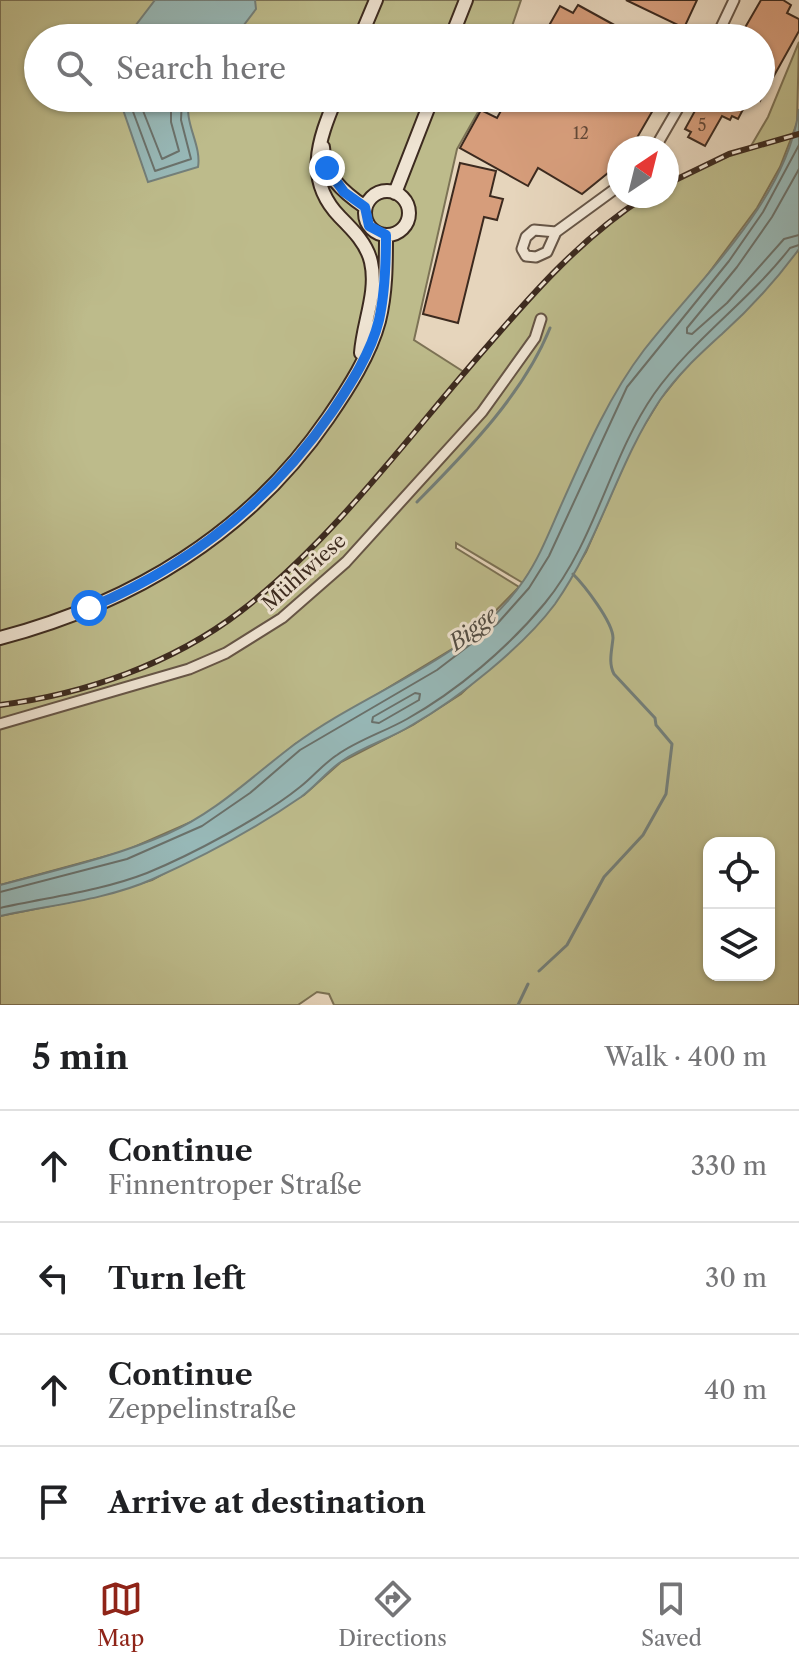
<!DOCTYPE html>
<meta charset="utf-8">
<style>
body{margin:0;font-family:"Libre Caslon Text",serif;background:#f2f2f2;color:#202124}
.controls{position:absolute;right:24px;bottom:24px;display:grid;overflow:hidden;border-radius:16px;box-shadow:0 2px 6px #0004}
.controls button{width:72px;height:72px;display:grid;place-items:center;padding:0;border:0;border-bottom:2px solid #e0e0e0;background:#fff;color:#202124;font:40px sans-serif}
.compass{position:absolute;left:607px;top:136px;width:72px;height:72px;border-radius:50%;background:#fff;box-shadow:0 2px 6px #0004;rotate:35deg}
.stop{position:absolute;width:24px;height:24px;margin:-18px;border:6px solid #1a73e8;border-radius:50%;background:#fff}
.stop.end{background:#1a73e8;border-color:#fff;box-shadow:0 2px 8px #0008}
.list{margin:0;padding:0;list-style:none}
h2{display:flex;justify-content:space-between;align-items:center;height:104px;margin:0;padding:0 32px;font-size:34px}
h2 small{font-size:26px;font-weight:400;color:#757577}
.list li{display:grid;grid-template-columns:52px 1fr auto;gap:24px;align-items:center;box-sizing:border-box;height:112px;padding:0 32px;border-top:2px solid #e0e0e0}
.list b{display:block;font-size:30px;white-space:nowrap}
.list p{margin:0;font-size:26px;white-space:nowrap;color:#757577}
.list em{font-size:26px;font-style:normal;color:#757577}
.icon{flex:none;width:44px;height:44px;fill:none;stroke:currentColor;stroke-width:2;stroke-linecap:round;stroke-linejoin:round}
.map{position:relative;flex:none;width:799px;height:1005px;overflow:hidden}
.search{position:absolute;background:#fff;box-shadow:0 2px 6px #0004;left:24px;right:24px;top:24px;height:88px;display:flex;align-items:center;gap:20px;box-sizing:border-box;padding:0 28px;border-radius:44px;color:#757577;font-size:30px}
.sheet{height:552px;background:#fff}
nav{display:flex;justify-content:space-around;align-items:center;box-sizing:border-box;height:112px;border-top:2px solid #e0e0e0;background:#fff;font-size:22px;color:#757577}
nav a{display:grid;justify-items:center;gap:4px}
nav .on{color:#8f2418}
.map>svg:first-child{display:block}
</style>
<div class="map">
<svg width="799" height="1005" viewBox="0 0 799 1005">
<rect width="100%" height="100%" fill="#e6d5bc"/>
<filter id="stains"><feTurbulence type="fractalNoise" baseFrequency=".0025" numOctaves="4"/><feColorMatrix values="0 0 0 0 .2 0 0 0 0 .09 0 0 0 0 .02 0 0 0 .5 -.17"/></filter>
<radialGradient id="worn" r=".72"><stop offset=".6" stop-color="#630" stop-opacity="0"/><stop offset="1" stop-color="#630" stop-opacity=".3"/></radialGradient>
<path fill="#bdbb8b" stroke="#7c7255" stroke-width="2" fill-rule="evenodd" d="M0,0h521l-13,38h-470v60h448l-29,51 -43,191 50,32 110,-121 72,-55h21v-12l84,-38 17,-29 31,-75 -2,81 -17,44 -23,41 -60,81 -137,220 -18,43 -19,31 -67,-40v5l63,39 -52,53 -172,104 -50,43 -47,32 -73,32 -125,34z
M799,249v756h-465l-5,-11 -12,-2 -19,13h-298v-89l95,-19 57,-17 152,-85 37,-33 72,-37 48,-31 92,-88 33,-54 48,-110 27,-44 38,-47 41,-35zM709,843h60v132h-60z"/>
<path fill="#97b8b7" stroke="#737f7a" stroke-width="2" d="M155,0h100l1,9 -22,29h-108z
M119,98h71c-8,23 12,46 8,69l-50,15z
M799,109v140c-22,30 -49,60 -77,85 -23,21 -44,40 -62,66 -43,64 -60,140 -105,204 -31,42 -97,95 -143,121 -22,14 -48,21 -70,36 -15,10 -26,25 -41,36 -46,32 -97,59 -148,82 -47,21 -103,26 -153,37v-31c56,-15 114,-28 167,-51 50,-22 85,-58 128,-90 76,-56 174,-83 229,-164 15,-22 24,-45 35,-70 24,-54 49,-113 85,-160 55,-71 142,-148 155,-241z"/>
<g fill="none" stroke-linecap="round" stroke-linejoin="round">
<path stroke="#6a716b" stroke-width="2" d="M128,98l27,73 36,-12 -10,-39 1,-22
M138,98l24,61 17,-8 -8,-29v-24
M799,169l-27,48 -35,50 -50,61v5l5,1 35,-31 57,-64 15,-4
M415,693l5,1 -1,6 -40,23 -7,-1 1,-5z
M0,892l127,-33 75,-33 48,-33 50,-43 137,-80 60,-46 32,-36 20,-32 78,-169 102,-126 34,-49 36,-67
M0,908c49,-11 101,-17 147,-35 44,-18 116,-56 153,-86 13,-10 23,-23 37,-32 21,-15 47,-23 70,-36 50,-28 101,-71 138,-116 51,-62 64,-144 109,-209 39,-55 95,-93 136,-146l9,-3"/>
<path stroke="#737f7a" stroke-width="3" d="M417,502c49,-50 106,-107 133,-174
M539,971l28,-26 37,-68 39,-42 23,-41 6,-50 -16,-19 -1,-7 -41,-44c-6,-11 -2,-24 -1,-36 0,-16 -29,-53 -40,-64
M518,1005l10,-21"/>
</g>
<path fill="#d69d7b" stroke="#3c2a1f" stroke-width="2" d="M626,0h71l-13,28z
M761,0h22l8,5 -4,8 12,6v12l-38,68v-61h-22z
M578,5l60,33h-96l18,-32 13,7z
M508,98h152l-29,50h-12v16l-37,30 -44,-26 -10,18 -68,-38 21,-38 16,8z
M702,98l17,8 5,-8h25l-11,21 -6,-3 -2,4 -8,-4 -17,30 -17,-9 3,-5 -6,-3z
M460,163l36,8 -6,25 13,3 -6,21 -13,-3 -26,106 -35,-9z"/>
<g fill="none" stroke-linecap="round" stroke-linejoin="round">
<g stroke="#665546" stroke-width="13">
<path id="street" d="M716,38l18,-38
M655,148l29,-50
M556,232l-22,-2 -8,7 -4,12 4,7 10,1 11,-5 9,-20 63,-46
M0,724l189,-55 37,-16 56,-35 64,-56 136,-150 53,-74 6,-19"/>
</g>
<g stroke="#3c2a1f" stroke-width="16">
<path id="secondary" d="M360,38l16,-38
M451,38l15,-38
M336,98c-18,43 -32,82 4,119 13,13 27,27 31,45 7,30 -8,61 -10,91
M323,147c1,29 20,45 42,60
M365 213a22 22 0 1 1 44 0a22 22 0 1 1-44 0Z
M395,193l37,-95
M0,638c133,-35 249,-105 328,-220 20,-29 42,-63 51,-97 7,-28 7,-57 7,-86"/>
</g>
<use href="#street" stroke="#efe4d3" stroke-width="9"/>
<use href="#secondary" stroke="#efe4d3" stroke-width="12"/>
<g stroke="#3c2a1f" stroke-width="6">
<path id="rail" d="M667,184l62,-30 70,-20
M0,705c85,-11 172,-41 241,-94 91,-70 167,-174 243,-261 49,-57 98,-113 162,-154"/>
</g>
<use href="#rail" stroke="#efe4d3" stroke-width="3" stroke-dasharray="9" stroke-linecap="butt"/>
</g>
<g fill="none" stroke-linecap="round" stroke-linejoin="round">
<path stroke="#1a73e8" stroke-width="10" d="M89,608c101,-42 181,-106 243,-196 18,-27 39,-59 47,-92 6,-27 7,-57 7,-85l-17,-9 -4,-19 -21,-15 -17,-24"/>
</g>
<g text-anchor="middle" dominant-baseline="central" stroke-width="6" stroke-linejoin="round" paint-order="stroke">
<g font-size="16" fill="#624736">
<text x="702" y="125">5</text>
<text x="581" y="133">12</text>
</g>
<g font-size="20" fill="#3c2a1f" stroke="#efe4d3">
<text transform="translate(304 572) rotate(-42)">Mühlwiese</text>
</g>
<g font-size="22" font-style="italic" fill="#534e45" stroke="#efe4d3">
<text transform="translate(473 629) rotate(-38)">Bigge</text>
</g>
</g>
<rect width="100%" height="100%" filter="url(#stains)"/>
<rect width="100%" height="100%" fill="url(#worn)"/>
</svg>
<div class="controls">
<button><svg class="icon" aria-label="locate" viewBox="0 0 24 24"><circle cx="12" cy="12" r="6"/><path d="M12 2v4M12 18v4M2 12h4M18 12h4"/></svg></button>
<button><svg class="icon" aria-label="layers" viewBox="0 0 24 24"><path d="M12 4l9 5-9 5-9-5zM3 14l9 5 9-5"/></svg></button>
</div>
<svg class="compass" viewBox="-18 -18 36 36"><path d="M0-13l5 13h-10z" fill="#e53935"/><path d="M0 13l5-13h-10z" fill="#757577"/></svg>
<div class="stop" style="left:89px;top:608px"></div>
<div class="stop end" style="left:327px;top:168px"></div>
<div class="search"><svg class="icon" aria-label="search" viewBox="0 0 24 24"><circle cx="10" cy="10" r="6"/><path d="M15 15l6 6"/></svg>Search here</div>
</div>
<section class="sheet">
<h2>5 min<small>Walk · 400 m</small></h2>
<ul class="list">
<li><svg class="icon" aria-label="ahead" viewBox="0 0 24 24"><path d="M12 20V5M6 11l6-6 6 6"/></svg><div><b>Continue</b><p>Finnentroper Straße</p></div><em>330 m</em></li>
<li><svg class="icon" aria-label="left" viewBox="0 0 24 24"><path d="M17 20v-9H6M10 6l-5 5 5 5"/></svg><div><b>Turn left</b></div><em>30 m</em></li>
<li><svg class="icon" aria-label="ahead" viewBox="0 0 24 24"><path d="M12 20V5M6 11l6-6 6 6"/></svg><div><b>Continue</b><p>Zeppelinstraße</p></div><em>40 m</em></li>
<li><svg class="icon" aria-label="arrive" viewBox="0 0 24 24"><path d="M6 21V4h12l-3 4 3 4H6"/></svg><div><b>Arrive at destination</b></div></li>
</ul>
</section>
<nav>
<a class="on"><svg class="icon" aria-label="map" viewBox="0 0 24 24"><path d="M3 6l6-2 6 2 6-2v14l-6 2-6-2-6 2zM9 4v14M15 6v14"/></svg>Map</a>
<a><svg class="icon" aria-label="directions" viewBox="0 0 24 24"><path d="M12 3l9 9-9 9-9-9zM9 14v-3h6M13 9l2 2-2 2"/></svg>Directions</a>
<a><svg class="icon" aria-label="saved" viewBox="0 0 24 24"><path d="M7 4h10v16l-5-4-5 4z"/></svg>Saved</a>
</nav>
